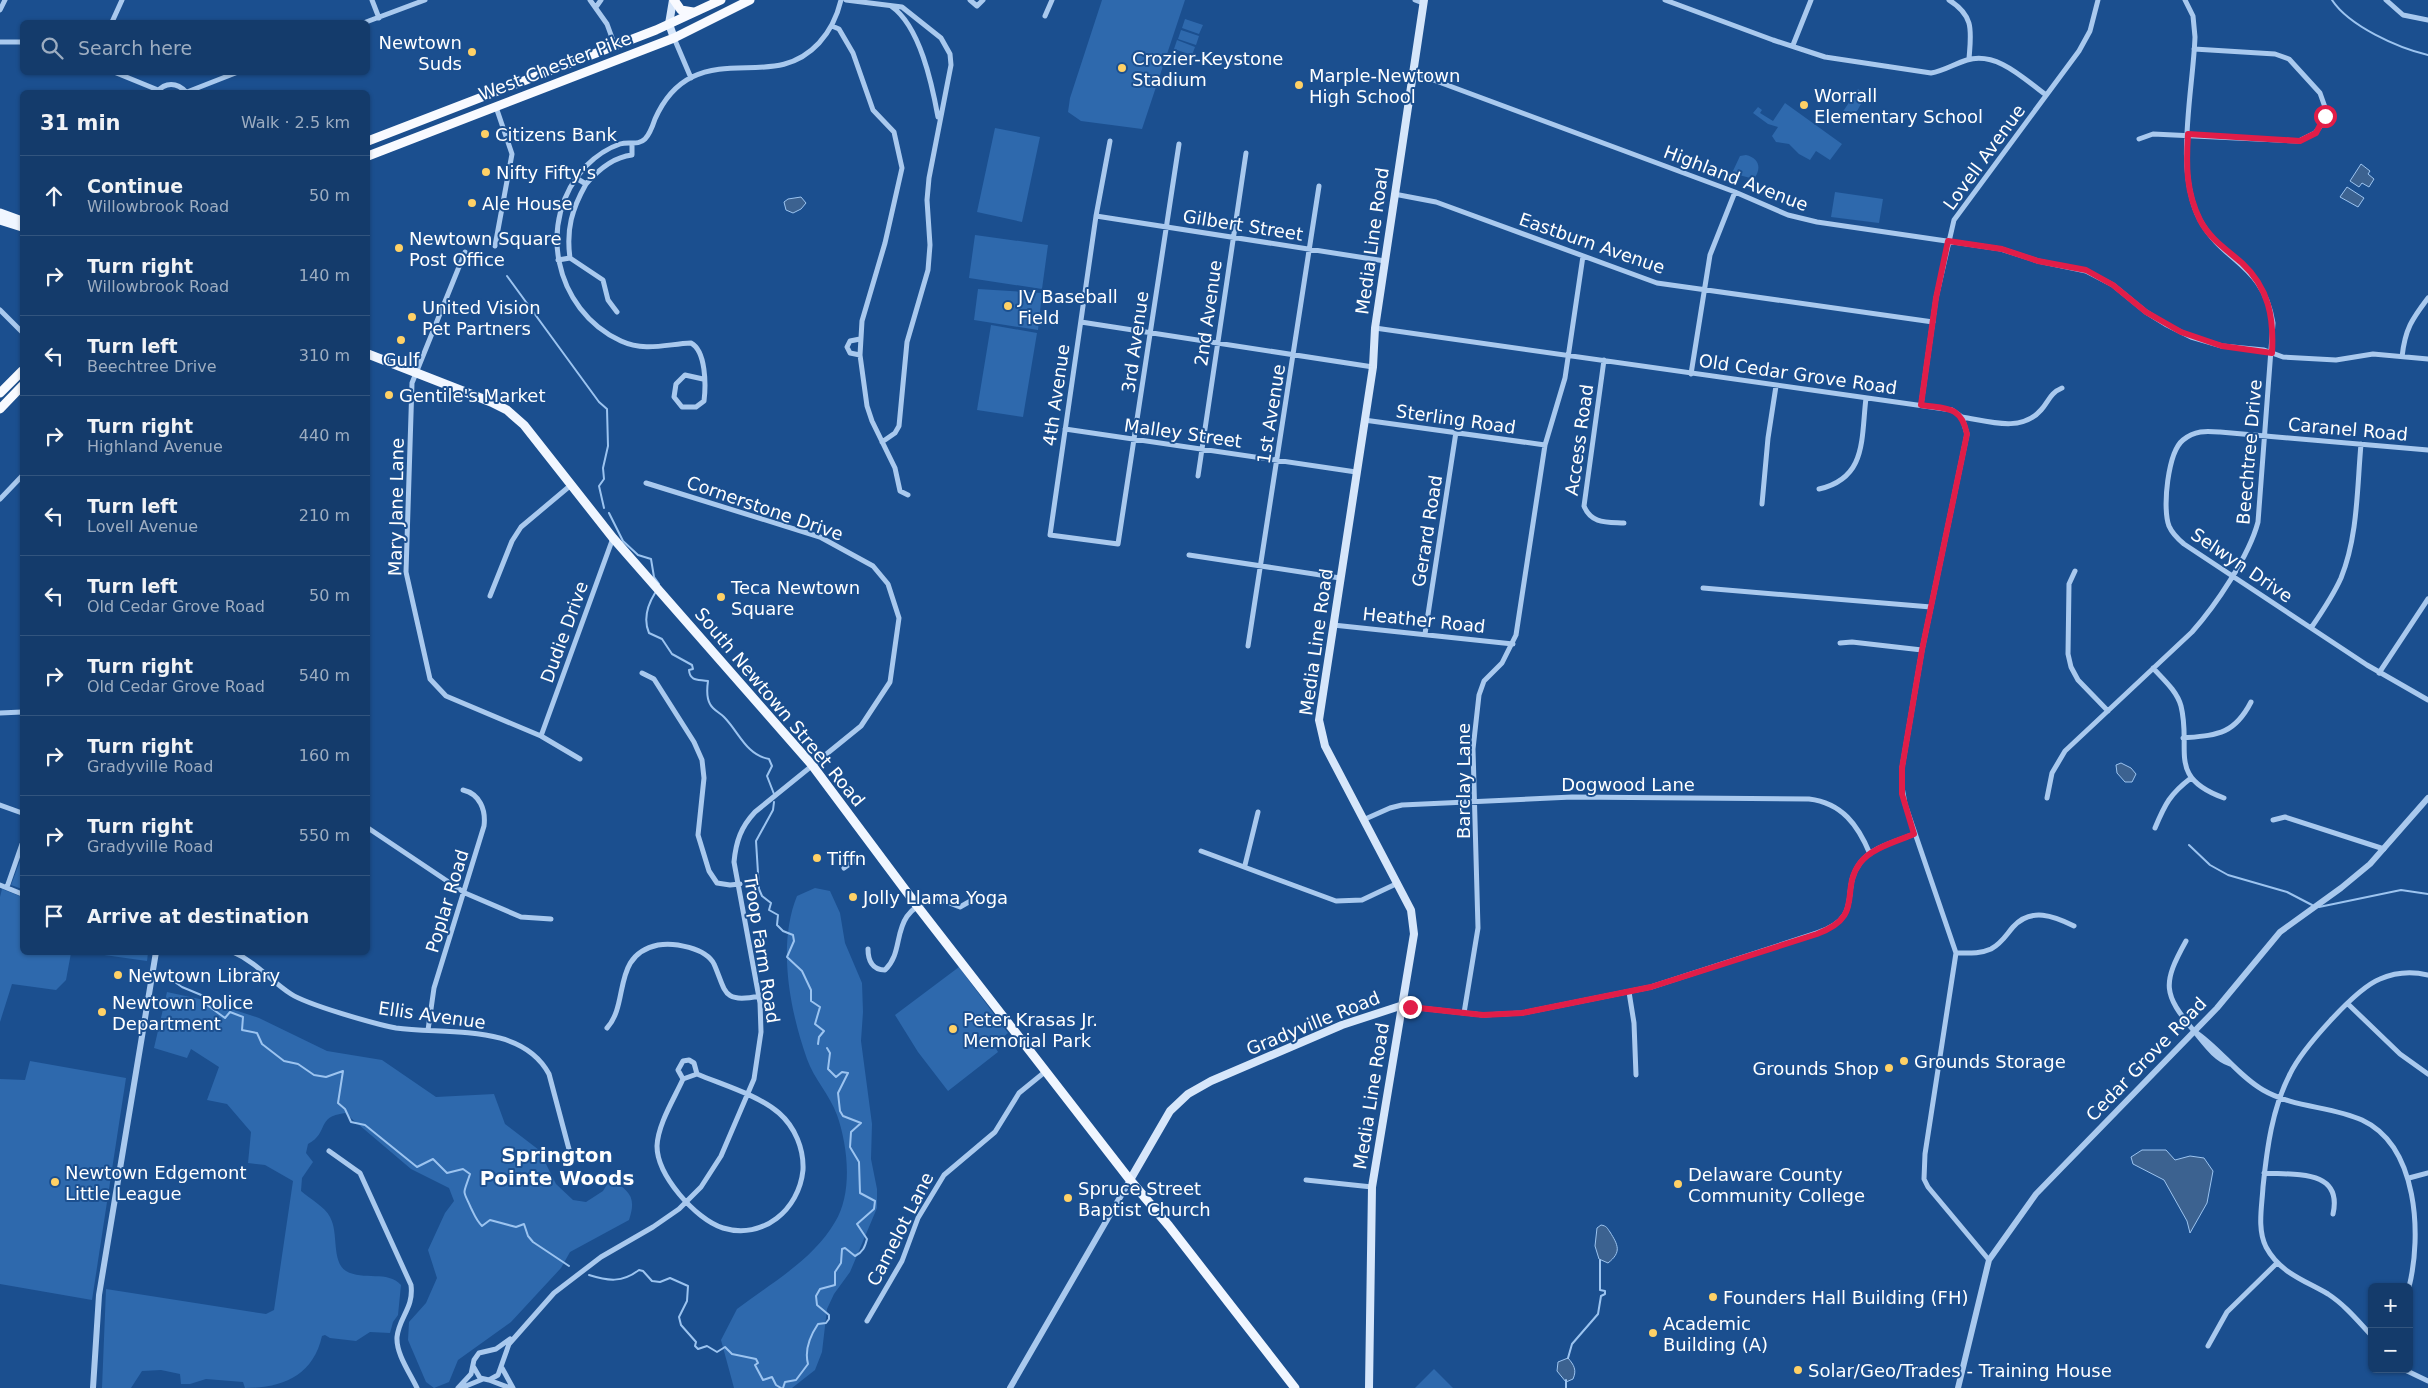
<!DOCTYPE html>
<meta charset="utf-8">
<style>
body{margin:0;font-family:"DejaVu Sans",sans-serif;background:#1d4271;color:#f1f3f6}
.controls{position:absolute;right:15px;bottom:15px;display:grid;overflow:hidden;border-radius:8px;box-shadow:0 1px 4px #0004}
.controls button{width:45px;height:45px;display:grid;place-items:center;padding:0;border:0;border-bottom:1px solid #33557e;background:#143b6b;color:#f1f3f6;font:25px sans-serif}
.stop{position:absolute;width:15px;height:15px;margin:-11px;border:4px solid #e11d48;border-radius:50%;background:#fff}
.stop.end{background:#e11d48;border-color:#fff;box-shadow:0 1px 5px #0008}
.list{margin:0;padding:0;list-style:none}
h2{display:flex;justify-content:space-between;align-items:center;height:65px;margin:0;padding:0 20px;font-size:21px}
h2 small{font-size:16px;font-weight:400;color:#9dadc1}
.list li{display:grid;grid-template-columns:32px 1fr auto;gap:15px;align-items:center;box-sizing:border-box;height:80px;padding:0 20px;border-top:1px solid #33557e}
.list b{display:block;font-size:19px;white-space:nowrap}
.list p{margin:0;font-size:16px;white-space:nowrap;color:#9dadc1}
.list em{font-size:16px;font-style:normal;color:#9dadc1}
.icon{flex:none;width:28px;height:28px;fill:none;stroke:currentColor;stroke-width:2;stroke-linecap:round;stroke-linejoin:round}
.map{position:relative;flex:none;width:2428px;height:1388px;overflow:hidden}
.search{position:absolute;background:#143b6b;box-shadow:0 1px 4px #0004;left:20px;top:20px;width:350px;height:55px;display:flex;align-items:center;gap:12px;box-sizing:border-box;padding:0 18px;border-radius:8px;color:#9dadc1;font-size:19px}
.panel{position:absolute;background:#143b6b;box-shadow:0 1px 4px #0004;left:20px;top:90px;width:350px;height:865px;border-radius:8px}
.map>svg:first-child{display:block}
</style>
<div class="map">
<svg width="2428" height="1388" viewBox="0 0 2428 1388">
<rect width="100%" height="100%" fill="#1b4f8f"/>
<path fill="#2e69ad" d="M1102,0h83l-43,129 -61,-8 -13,-9 2,-14z
M1185,19l18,6 -4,9 -17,-6z
M1181,30l18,6 -3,9 -18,-6z
M1177,40l18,7 -3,8 -18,-6z
M1858,89l8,6 -14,25 -10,-7z
M1785,103l57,41 -12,16 -14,-9 -6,9 -11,-6 -10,-10 -13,-2 -4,-6 6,-9 -10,-3 -15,-11 5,-6 4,3 -2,3 13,8z
M995,128l45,9 -18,85 -45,-10z
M1746,155c13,3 16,13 8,24l-15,-4 -5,2 -2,-4 8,-17z
M1835,192l48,7 -4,24 -48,-6z
M975,235l73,10 -6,44 -73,-11z
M978,289l64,4 -4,37 -64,-10z
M991,325l46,8 -14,84 -46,-7z
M20,861l2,1v27l-11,-4z
M815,888l15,3 10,22 5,30 17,40 1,29 -2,29 11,83 -1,35 6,30v19l-27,64 -16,22 -7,15 -5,43 -7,18 -23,18h-58l-13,-48 16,-31c34,-26 76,-49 98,-87 18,-29 13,-76 2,-107 -7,-20 -23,-36 -30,-56 -17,-48 -30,-114 -10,-163z
M2,889l20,8v55l49,1 -5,27 -10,10 -44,-6 -12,38v-125z
M90,953l58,-1v1l-1,8z
M959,967l49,66 -14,12 4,7 -50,39 -30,-39 -23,-37z
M167,992l37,8 55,18 68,33 55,9 54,37 58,-3 11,30 34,26 17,34 17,16 13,2 17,-11 8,-13c18,14 26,18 18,42l-59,32 -9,16 -50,54 -53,38 -9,22 -15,6 -8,-6 -18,-42 1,-18 17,-19 11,-25 -9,-28 17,-37 9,-12 -5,-13 -38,-19 -66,-56c-30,4 -15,19 -37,31l-2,9 7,9 -11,16 -1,13c9,8 24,16 29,26 9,16 1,44 16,54 17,10 42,-1 55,14l-3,30 -5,7 -3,11 -20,-1 -14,9 -26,-3 -5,-3 -3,1c-9,40 -40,52 -77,52l-2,-6 -37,-3 -16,5h-9l-1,-10 -19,-4 -19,1 -11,17h-29l4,-99 160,25 8,-4 19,-129 -28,-16 -17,-2 3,-31 -24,-28 -20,-4 12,-33 -28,-18 -4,9 -33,-10z
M30,1061l96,17 -34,222 -92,-16v-205l25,1z
M1434,1369l19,19h-38z"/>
<path fill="#3c6290" stroke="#9cc4f0" d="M2361,164l9,7 -2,3 6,5 -5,8 -7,-4 -3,4 -9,-6z
M2347,187l17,11 -6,9 -18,-10z
M801,197l5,6 -5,6 -8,4 -7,-3 -2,-8 4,-3z
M2121,763l10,5 5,6 -4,8h-7l-8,-9 -1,-8z
M2142,1150h24l9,10 15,-4 14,2 9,13 -6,32 -17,30 -3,-12 -23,-41 -31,-16 -2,-7z
M1601,1225c6,1 6,3 9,7 8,13 12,20 -2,31l-9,-4 -4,-13 2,-18z
M1568,1358c6,7 9,12 5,21l-7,3 -9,-11 1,-9z"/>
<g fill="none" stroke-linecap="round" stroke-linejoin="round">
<path stroke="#9cc4f0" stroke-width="2" d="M2332,0c17,26 66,48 96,55
M507,276l92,126 8,7 1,37 -5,22 1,11 -5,7 5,22
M609,513l14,28 15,14 13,4 3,18 5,7
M655,593c-8,13 -12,26 -6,40l13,6 10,15 20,11 1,4 -4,1c1,12 10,9 19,11 -1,7 -2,16 2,23 3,6 9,8 14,13 15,15 22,38 45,42l3,7 -5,10 7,18
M774,802l-1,8 -17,31 3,48 3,7 9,7 -2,7 9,5 -1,10 6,6 10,4 1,6 -7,16 15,14 9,19v11l9,6 -5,17 9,7 -5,6 -1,7
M2189,845l21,20 18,10 59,17 25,13
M2319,907l82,-17 27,4
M163,974l19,13 24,10 -3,5 22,16 5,-6 13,5 -1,13 15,3 5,11 22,17 14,3 16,11 12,2 17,-6 -5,32 7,6 6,13 14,3 52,42 16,-8 14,14 16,-4 7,5c-7,22 -8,14 1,34 4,8 5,12 11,18l8,-6 26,7 8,-3 4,12 5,6 36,24
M589,1275c19,6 33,8 50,-5l4,1 9,10 8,1 10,-4 18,8 -1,15 -8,16 2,8 15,17 -1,4 3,3 9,-3 10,6 8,-5 7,7 24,5 2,4 -3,2 8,15 9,-3 4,8 5,3
M1568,1358l4,-14 26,-30 3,-18 4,-2v-3l-5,-1v-30
M783,1388l2,-6 11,-2 12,-16c-4,-15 2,-28 10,-40l8,-1 3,-4v-4l-12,-10 -1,-9 4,-7 15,-4v-13l6,-9 1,-14 3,-1 10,8c8,-4 10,-9 12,-17l-10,-15 17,-15 1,-8 -15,-8 -1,-31 -9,-15 1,-15 10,-9 -18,-7 -3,-5 -2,-18 10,-20 -6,-1 -6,5 -8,-8 2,-16 -3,-5
M1566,1388v-8"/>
<path stroke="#a9c9ee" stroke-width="5" d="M372,0l7,18
M590,0l17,24 8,22
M846,0l56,7 39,31 9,16 1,11 -22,113 -2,22 3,45 -2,25 -21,72 -8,84 -4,7 -13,9
M970,0l7,6 6,-6
M1415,0l8,3
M1665,0l108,40 52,17 106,16c13,-2 23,-9 36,-13 30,-9 57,19 79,35
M1949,0c26,16 22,32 20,59
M2386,0l17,15 25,5
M891,6c29,20 41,78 47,111
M596,7l5,-7
M0,10l5,-10
M1045,16l7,-16
M112,22l10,-22
M366,22l59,-22
M832,26l7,3 14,24 20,57 21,22 8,36 -17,75 -23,78 -2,34 7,51 5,15 23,47 5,23 8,4
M674,38l17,40
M0,42h22
M1793,45l18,-45
M114,72l44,18
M1412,72l323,120 53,23 29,7 184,27 37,12 48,10 27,14 33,27 21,13 24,12 31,9 42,4 19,7 53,3 37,-6 55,5
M157,92c8,-10 20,-10 29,0
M187,92l51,-20
M2139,139l14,-5 146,7 16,-8 8,-10 3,-13 -6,-17 -31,-34 -14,-5 -81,-5
M1110,141l-14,75 -46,319 68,9 61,-400
M586,184c12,-14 28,-27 46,-29v-12
M1394,194l42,8 221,81 276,39
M1096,216l289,45
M495,246l17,-92 -16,-47
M465,252l-53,131 -6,189 24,107 16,17 95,40 39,23
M570,258l33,22 5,20 9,12
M558,260l12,-2c-4,-29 2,-49 16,-74l-10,-6
M0,310l22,22
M1081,322l292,45
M1375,328l577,82 10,7 5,17 -45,216 -20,118v19l3,17 51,149 -31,201 -1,25 4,8 61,73
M860,355l-10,-2 -3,-6 3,-6 10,-2
M2402,357c3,-28 10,-38 26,-59
M1604,360l-20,146c7,18 23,16 40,17
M1691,374l19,-119 25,-63
M703,379l-18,-4 -9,9 -2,13 8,10h14l8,-6c2,-16 2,-50 -13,-58 -24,1 -46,9 -70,-2 -67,-31 -86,-121 -35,-175 9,-9 22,-18 34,-22 9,-3 18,2 25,-5 5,-5 8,-14 10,-20 8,-18 19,-33 37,-42 43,-21 89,7 127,-34 12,-13 18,-26 22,-43
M1921,405l15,-107 18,-78 125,-169 11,-20 8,-31
M1962,417c26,4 59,16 79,-7 8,-9 9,-17 21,-22
M1364,420l181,25
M1065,429l291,43
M2428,450l-208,-18c-14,-1 -25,-2 -37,8 -15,12 -21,68 -14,86 3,7 9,13 15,18l183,121 61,35
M1198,476l48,-323
M1819,489c48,-11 42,-50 47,-91
M0,499l22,-23
M1762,504l6,-66 8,-52
M1189,555l151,23
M2075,571l-6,13 -1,70 3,13 7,13 30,31
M1703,588l228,19
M490,596l22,-55 9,-14 50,-42
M1333,625l180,19
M2311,628c11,-16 22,-32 30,-50 17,-42 16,-90 20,-134
M1425,634l31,-202
M1840,643l12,-1 70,8
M1248,646l71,-460
M2153,668c10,11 24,23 28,38 11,44 -15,71 43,92
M642,673l12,6 40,63 8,18 2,18 -6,57 11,36 8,12 13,2 10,-1
M2379,673l49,-74
M0,713l22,-1
M541,736l72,-198
M2183,738c34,-3 51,-3 68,-36
M2047,798l5,-25 13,-22 127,-119c24,-27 57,-76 66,-110l15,-199c-10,-60 -49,-59 -73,-103 -26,-49 -7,-128 -5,-183l-2,-21 -8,-16
M0,805l22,8
M1363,820l27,-12 12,-3 170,-8 237,2c33,4 49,26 61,55
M2273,820l12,-3 99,32
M368,828l97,65 56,24 30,2
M2155,828c10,-24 15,-34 36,-50
M1201,851l135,50 26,-1 36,-17
M1245,865l13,-53
M844,868l14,-10
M0,885l22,9
M7,887l15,-43
M2186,941c-24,43 -23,53 8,90 11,13 20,27 36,33
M868,949c0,11 4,21 17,21 23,-22 1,-57 51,-72l24,9 14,-8
M233,952c23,10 38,29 58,42 17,11 84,30 105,34 49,7 125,-6 153,46l21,79
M1956,953c12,0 24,1 35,-4 11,-6 15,-14 22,-22 18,-20 41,-11 61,-1
M1629,992l5,31 2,52
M2348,1004l52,50 28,20
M1401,1006l82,9 39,-2 129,-26 166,-54c49,-17 22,-42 43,-70 11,-16 38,-22 54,-29
M1464,1013l14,-85 -5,-179 6,-54 5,-14 18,-18 14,-28 29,-190 20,-67 18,-122
M607,1028c23,-25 4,-73 51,-83 16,-3 48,3 56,19 12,27 8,40 45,32
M428,1030l6,-42 50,-162c2,-16 -4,-32 -21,-36
M2194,1031c26,17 43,44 69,59 31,18 68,16 99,30 56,26 60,115 47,167
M697,1074c26,11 61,21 82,39 16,14 25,36 24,57 -4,40 -40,70 -80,58 -28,-9 -66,-53 -66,-82 1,-22 17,-47 26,-67z
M683,1079l-5,-9 5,-9 6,-1 5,3 3,11
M329,1151l31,22 51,112c3,23 -12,32 -14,52 -1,17 13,36 20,51
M2264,1173c31,2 79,-4 69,41
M2409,1178l19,-5
M1306,1180l66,7
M867,1321l35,-60 16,-43 26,-43 51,-43 24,-39 27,-22
M2372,1336c-14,-15 -27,-31 -44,-42 -24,-14 -48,-21 -62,-47 -9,-18 -4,-41 -3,-60 4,-39 9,-78 27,-113 12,-25 65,-85 90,-95 16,-7 31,-8 48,-4
M2208,1346l19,-34 50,-49
M473,1366l7,12 9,2 9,-5 11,-31 45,-51 47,-36 52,-30 26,-18 22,-22 20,-31 33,-77 7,-47 -1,-29 -26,-141c2,-21 7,-35 21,-50l106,-86 29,-44 9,-64 -11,-34 -15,-18 -53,-29 -174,-54
M502,1368l11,20
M2403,1369l25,12
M489,1380l21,8
M458,1388l13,-14 3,-14 5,-7 17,-4 14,-10
M461,1388l22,-9"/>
<path stroke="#a9c9ee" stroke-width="6" d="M93,1388l6,-93 57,-343
M1010,1388l120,-208
M1958,1388l31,-128 47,-66 181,-186 63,-76 61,-44 29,-24 58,-66"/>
<path stroke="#d6e6fa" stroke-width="8" d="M673,0l-4,24 5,14
M1130,1180l40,-69 18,-17 23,-13 131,-56 58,-19
M1369,1388l3,-201 42,-253 -3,-24 -86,-164 -6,-26 54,-353 2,-39 49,-328"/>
<path stroke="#f0f6ff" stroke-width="9" d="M0,213l22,8
M0,220l22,7
M368,354l123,48 16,8 17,15 89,113 199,227 106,142 212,273 39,46 126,162"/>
<path stroke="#f8faff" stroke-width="9" d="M674,0l7,10 12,2
M368,141l288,-111 65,-30
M368,156l306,-118 76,-38
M0,393l22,-22
M0,409l22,-23"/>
</g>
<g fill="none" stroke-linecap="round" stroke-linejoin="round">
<path stroke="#e11d48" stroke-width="6" d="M1410,1007l73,8 39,-2 129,-26 166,-53c49,-18 22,-43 43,-71 11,-15 38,-22 54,-29l-12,-40v-26l20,-118 45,-216c-6,-29 -21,-25 -46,-29l15,-107 12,-57 54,8 36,12 48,9 27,15 33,27 35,20 41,14 50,7c2,-35 -3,-65 -30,-90 -16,-14 -32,-24 -42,-43 -14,-28 -14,-55 -12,-86l112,7 16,-8 9,-17"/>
</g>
<g fill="#ffd166" stroke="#1b4f8f" stroke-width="2">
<circle cx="472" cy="52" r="5"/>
<circle cx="1122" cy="68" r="5"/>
<circle cx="1299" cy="85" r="5"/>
<circle cx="1804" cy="105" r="5"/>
<circle cx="485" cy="134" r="5"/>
<circle cx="486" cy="172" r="5"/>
<circle cx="472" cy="203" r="5"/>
<circle cx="399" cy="248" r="5"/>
<circle cx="1008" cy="306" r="5"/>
<circle cx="412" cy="317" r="5"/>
<circle cx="401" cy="340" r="5"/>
<circle cx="389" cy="395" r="5"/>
<circle cx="721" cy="597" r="5"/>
<circle cx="817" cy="858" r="5"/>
<circle cx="853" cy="897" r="5"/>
<circle cx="118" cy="975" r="5"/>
<circle cx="102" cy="1012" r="5"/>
<circle cx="953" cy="1029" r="5"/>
<circle cx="1904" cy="1061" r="5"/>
<circle cx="1889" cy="1068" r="5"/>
<circle cx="55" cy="1182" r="5"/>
<circle cx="1678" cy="1184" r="5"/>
<circle cx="1068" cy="1198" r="5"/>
<circle cx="1713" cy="1297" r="5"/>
<circle cx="1653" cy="1333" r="5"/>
<circle cx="1798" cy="1370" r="5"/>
</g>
<g text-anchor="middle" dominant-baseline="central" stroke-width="4" stroke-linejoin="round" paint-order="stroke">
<g font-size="18" fill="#fff" stroke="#1b4f8f" text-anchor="start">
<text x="462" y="42" text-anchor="end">Newtown<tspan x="462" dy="21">Suds</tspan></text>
<text x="1132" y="58">Crozier-Keystone<tspan x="1132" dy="21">Stadium</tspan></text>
<text x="1309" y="75">Marple-Newtown<tspan x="1309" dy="21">High School</tspan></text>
<text x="1814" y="95">Worrall<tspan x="1814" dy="21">Elementary School</tspan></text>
<text x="495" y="134">Citizens Bank</text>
<text x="496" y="172">Nifty Fifty's</text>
<text x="482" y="203">Ale House</text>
<text x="409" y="238">Newtown Square<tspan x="409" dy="21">Post Office</tspan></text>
<text x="1018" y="296">JV Baseball<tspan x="1018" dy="21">Field</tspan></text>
<text x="422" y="307">United Vision<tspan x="422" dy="21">Pet Partners</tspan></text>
<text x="401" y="359" text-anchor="middle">Gulf</text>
<text x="399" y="395">Gentile's Market</text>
<text x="731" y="587">Teca Newtown<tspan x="731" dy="21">Square</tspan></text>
<text x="827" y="858">Tiffn</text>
<text x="863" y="897">Jolly Llama Yoga</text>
<text x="128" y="975">Newtown Library</text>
<text x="112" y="1002">Newtown Police<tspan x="112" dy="21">Department</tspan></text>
<text x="963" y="1019">Peter Krasas Jr.<tspan x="963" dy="21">Memorial Park</tspan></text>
<text x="1914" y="1061">Grounds Storage</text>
<text x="1879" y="1068" text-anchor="end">Grounds Shop</text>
<text x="65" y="1172">Newtown Edgemont<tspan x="65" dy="21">Little League</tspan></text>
<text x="1688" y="1174">Delaware County<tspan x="1688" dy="21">Community College</tspan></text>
<text x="1078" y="1188">Spruce Street<tspan x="1078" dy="21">Baptist Church</tspan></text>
<text x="1723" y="1297">Founders Hall Building (FH)</text>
<text x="1663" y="1323">Academic<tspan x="1663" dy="21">Building (A)</tspan></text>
<text x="1808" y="1370">Solar/Geo/Trades - Training House</text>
</g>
<g font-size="18" fill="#fff" stroke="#1b4f8f">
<text transform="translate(555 66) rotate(-21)">West Chester Pike</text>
<text transform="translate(1984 157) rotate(-54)">Lovell Avenue</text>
<text transform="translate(1736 178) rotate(21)">Highland Avenue</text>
<text transform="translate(1243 225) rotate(9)">Gilbert Street</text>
<text transform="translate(1372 241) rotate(-82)">Media Line Road</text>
<text transform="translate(1592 243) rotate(19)">Eastburn Avenue</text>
<text transform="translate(1208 313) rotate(-82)">2nd Avenue</text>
<text transform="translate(1135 342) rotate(-82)">3rd Avenue</text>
<text transform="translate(1798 374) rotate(8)">Old Cedar Grove Road</text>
<text transform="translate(1056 395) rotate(-82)">4th Avenue</text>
<text transform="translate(1271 414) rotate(-81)">1st Avenue</text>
<text transform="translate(1456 419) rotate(8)">Sterling Road</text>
<text transform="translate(2348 429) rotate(5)">Caranel Road</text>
<text transform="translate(1183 433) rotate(8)">Malley Street</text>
<text transform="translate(1579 440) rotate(-82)">Access Road</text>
<text transform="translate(2249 452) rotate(-85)">Beechtree Drive</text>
<text transform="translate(396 507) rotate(-89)">Mary Jane Lane</text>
<text transform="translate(765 508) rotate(19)">Cornerstone Drive</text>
<text transform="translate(1427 531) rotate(-81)">Gerard Road</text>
<text transform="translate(2242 565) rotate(34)">Selwyn Drive</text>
<text transform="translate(1424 620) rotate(6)">Heather Road</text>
<text transform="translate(564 632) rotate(-70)">Dudie Drive</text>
<text transform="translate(1316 642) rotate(-82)">Media Line Road</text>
<text transform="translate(780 707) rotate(50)">South Newtown Street Road</text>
<text transform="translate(1463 781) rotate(-90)">Barclay Lane</text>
<text x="1628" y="784">Dogwood Lane</text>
<text transform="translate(447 901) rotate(-73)">Poplar Road</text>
<text transform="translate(762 949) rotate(81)">Troop Farm Road</text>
<text transform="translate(432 1015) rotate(8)">Ellis Avenue</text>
<text transform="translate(1313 1023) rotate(-22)">Gradyville Road</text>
<text transform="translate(2146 1059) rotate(-46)">Cedar Grove Road</text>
<text transform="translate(1371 1096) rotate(-81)">Media Line Road</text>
<text transform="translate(900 1229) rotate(-63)">Camelot Lane</text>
</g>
<g font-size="20" font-weight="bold" fill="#fff" stroke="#1b4f8f">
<text x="557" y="1155">Springton<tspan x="557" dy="23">Pointe Woods</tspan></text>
</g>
</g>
</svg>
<div class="controls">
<button>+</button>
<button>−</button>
</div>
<div class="stop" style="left:2325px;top:116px"></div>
<div class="stop end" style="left:1410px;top:1007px"></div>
<div class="search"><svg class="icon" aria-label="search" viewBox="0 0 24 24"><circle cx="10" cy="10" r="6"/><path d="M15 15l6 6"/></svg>Search here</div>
<section class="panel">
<h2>31 min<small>Walk · 2.5 km</small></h2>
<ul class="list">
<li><svg class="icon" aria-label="ahead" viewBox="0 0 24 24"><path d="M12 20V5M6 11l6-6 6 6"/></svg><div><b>Continue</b><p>Willowbrook Road</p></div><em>50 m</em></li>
<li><svg class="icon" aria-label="right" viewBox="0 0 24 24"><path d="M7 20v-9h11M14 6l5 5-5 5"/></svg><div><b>Turn right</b><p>Willowbrook Road</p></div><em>140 m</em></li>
<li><svg class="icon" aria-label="left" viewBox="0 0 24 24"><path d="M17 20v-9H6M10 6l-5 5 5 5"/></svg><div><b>Turn left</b><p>Beechtree Drive</p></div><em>310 m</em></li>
<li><svg class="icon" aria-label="right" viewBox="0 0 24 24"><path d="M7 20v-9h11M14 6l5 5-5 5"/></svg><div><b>Turn right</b><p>Highland Avenue</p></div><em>440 m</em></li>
<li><svg class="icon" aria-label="left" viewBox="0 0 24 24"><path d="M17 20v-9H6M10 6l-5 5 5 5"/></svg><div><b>Turn left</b><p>Lovell Avenue</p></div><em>210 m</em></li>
<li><svg class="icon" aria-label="left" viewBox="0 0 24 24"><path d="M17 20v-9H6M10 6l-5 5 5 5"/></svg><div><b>Turn left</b><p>Old Cedar Grove Road</p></div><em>50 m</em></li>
<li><svg class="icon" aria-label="right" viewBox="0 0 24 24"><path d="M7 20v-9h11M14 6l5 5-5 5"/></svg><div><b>Turn right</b><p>Old Cedar Grove Road</p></div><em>540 m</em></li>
<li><svg class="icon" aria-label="right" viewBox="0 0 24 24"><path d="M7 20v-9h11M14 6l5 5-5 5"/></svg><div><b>Turn right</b><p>Gradyville Road</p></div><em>160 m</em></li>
<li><svg class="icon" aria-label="right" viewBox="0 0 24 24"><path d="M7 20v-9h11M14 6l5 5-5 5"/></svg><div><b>Turn right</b><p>Gradyville Road</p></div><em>550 m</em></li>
<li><svg class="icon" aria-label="arrive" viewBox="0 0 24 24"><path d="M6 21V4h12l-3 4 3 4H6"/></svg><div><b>Arrive at destination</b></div></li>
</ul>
</section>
</div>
